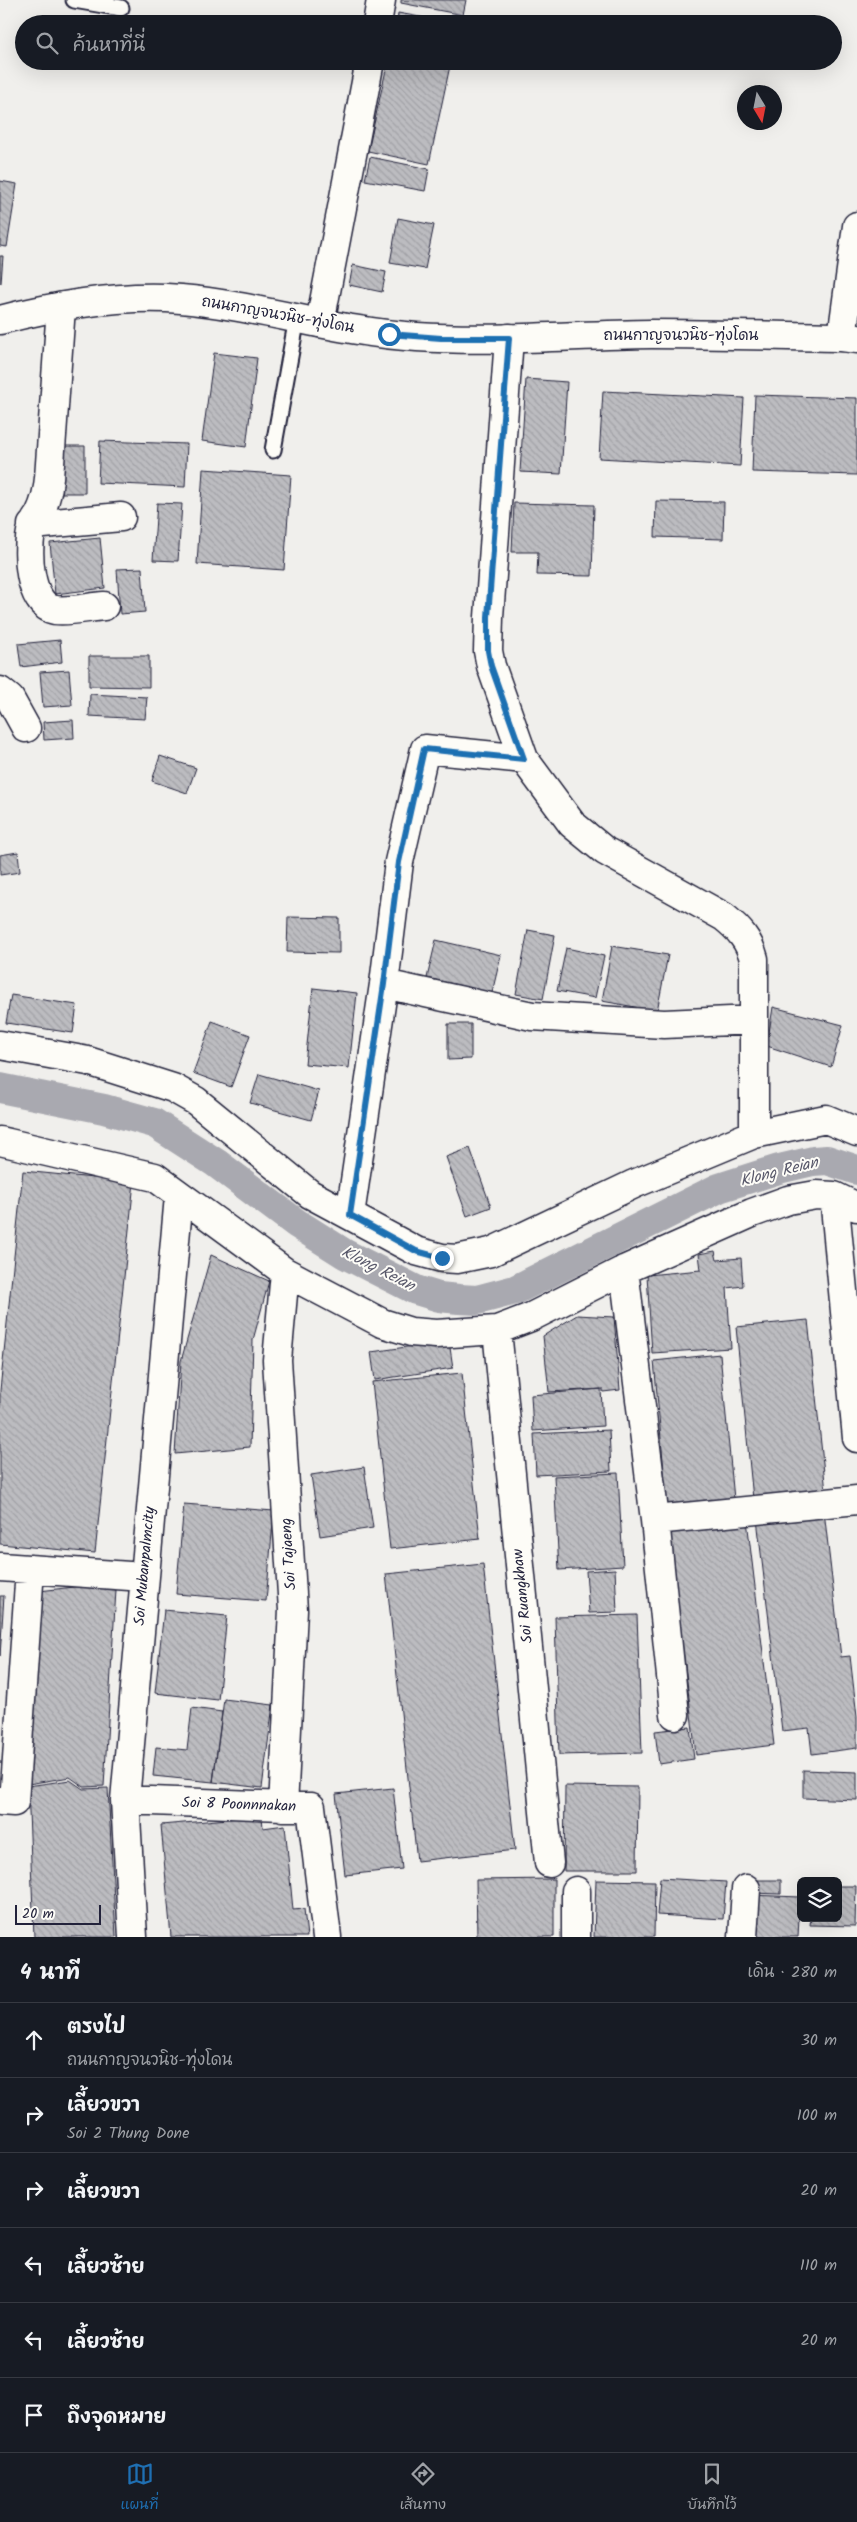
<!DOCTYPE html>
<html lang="th">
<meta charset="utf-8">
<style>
body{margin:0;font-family:Kalam,"Playpen Sans Thai",sans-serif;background:#20242c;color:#f1f3f6}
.controls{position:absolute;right:15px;bottom:15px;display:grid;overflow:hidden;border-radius:8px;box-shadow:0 5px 20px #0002}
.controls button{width:45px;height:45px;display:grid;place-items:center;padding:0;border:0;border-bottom:1px solid #363941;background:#171b24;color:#f1f3f6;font:25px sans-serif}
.compass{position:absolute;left:737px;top:85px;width:45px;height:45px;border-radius:50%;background:#171b24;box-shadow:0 5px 20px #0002;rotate:170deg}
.scale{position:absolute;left:15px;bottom:12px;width:86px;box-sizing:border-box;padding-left:5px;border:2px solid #22223b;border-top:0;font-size:14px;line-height:18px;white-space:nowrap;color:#22223b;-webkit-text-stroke:4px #fdfcf7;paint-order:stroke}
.stop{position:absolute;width:15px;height:15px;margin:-11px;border:4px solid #1f6fb2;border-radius:50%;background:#fff}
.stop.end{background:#1f6fb2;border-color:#fff;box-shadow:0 1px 5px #0008}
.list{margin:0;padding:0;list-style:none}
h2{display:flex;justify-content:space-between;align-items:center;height:65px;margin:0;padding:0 20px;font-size:21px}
h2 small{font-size:16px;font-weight:400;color:#9ea1a6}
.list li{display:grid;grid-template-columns:32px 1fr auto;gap:15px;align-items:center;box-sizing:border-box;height:75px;padding:0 20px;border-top:1px solid #363941}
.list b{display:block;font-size:19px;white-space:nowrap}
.list p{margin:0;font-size:16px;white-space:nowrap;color:#9ea1a6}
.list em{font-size:16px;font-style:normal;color:#9ea1a6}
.icon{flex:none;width:28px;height:28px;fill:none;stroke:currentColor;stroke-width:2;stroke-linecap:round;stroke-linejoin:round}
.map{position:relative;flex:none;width:857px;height:1937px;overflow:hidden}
.search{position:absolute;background:#171b24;box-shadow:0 5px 20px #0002;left:15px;right:15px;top:15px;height:55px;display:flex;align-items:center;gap:12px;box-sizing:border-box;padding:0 18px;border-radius:28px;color:#9ea1a6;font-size:19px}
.sheet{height:515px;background:#171b24}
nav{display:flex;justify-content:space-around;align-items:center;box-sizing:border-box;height:70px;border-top:1px solid #363941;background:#171b24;font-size:14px;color:#9ea1a6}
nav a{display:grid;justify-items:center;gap:2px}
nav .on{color:#1f6fb2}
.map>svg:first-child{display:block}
</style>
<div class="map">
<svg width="857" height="1937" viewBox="0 0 857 1937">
<defs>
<pattern id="building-back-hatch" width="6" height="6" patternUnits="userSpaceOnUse" patternTransform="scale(1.25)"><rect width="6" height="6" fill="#bcbcc0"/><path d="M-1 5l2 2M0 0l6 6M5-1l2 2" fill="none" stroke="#a1a1a6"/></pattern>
</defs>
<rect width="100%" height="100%" fill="#f0efec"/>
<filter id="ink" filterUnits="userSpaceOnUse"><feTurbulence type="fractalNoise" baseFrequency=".02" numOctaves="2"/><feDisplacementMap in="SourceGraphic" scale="10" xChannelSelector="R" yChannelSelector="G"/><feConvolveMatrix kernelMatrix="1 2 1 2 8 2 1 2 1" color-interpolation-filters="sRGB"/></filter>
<g filter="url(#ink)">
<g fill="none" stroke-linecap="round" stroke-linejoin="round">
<path stroke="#a9a9b0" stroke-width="30" d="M0,1088l104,21 50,14 62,40 80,60 49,31 71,36 23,7 20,2 18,1 38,-10 204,-102 60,-19 34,-8 14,-1 30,10"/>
</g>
<path fill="url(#building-back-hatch)" stroke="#22223b" d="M401,0h65l-3,15 -62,-12z
M398,13l61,11h-62z
M388,61h63l-22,103 -61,-13z
M370,157l59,12 -4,22 -60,-11z
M0,181l17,3 -10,63 -7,-1z
M398,218l36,7 -9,44 -35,-6z
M0,256h3l-2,27 -1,-1z
M353,265l33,7 -4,20 -33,-7z
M214,353l43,5 -11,89 -44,-6z
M526,379l41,3 -6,92 -41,-2z
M603,391l141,7 -4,68 -141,-8z
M755,395l102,3v77l-105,-3z
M100,441l87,3 -2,43 -87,-4z
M63,446h22v47h-23z
M203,469l88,6 -7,95 -87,-6z
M656,501l68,1 -1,37 -68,-2z
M157,503l25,1 -4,57 -25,-1z
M514,503l80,2 -2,71 -55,-1 1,-23h-26z
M100,538l5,50 -50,6 -5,-51z
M142,568l3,44 -25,2 -3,-45z
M60,640l2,22 -41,5 -3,-23z
M89,656h60v31l-60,-1z
M69,670l3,35 -29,2 -3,-35z
M90,694l57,3 -2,22 -56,-3z
M73,720l1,18 -30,2 -1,-18z
M160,756l36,12 -9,25 -35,-12z
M18,852l2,20 -20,3v-20z
M288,917l51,1v35l-52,-1z
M528,930l27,5 -12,64 -27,-5z
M436,940l65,15 -9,38 -65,-15z
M612,946l56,9 -11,56 -55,-10z
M566,948l38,8 -9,42 -38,-7z
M313,988l44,5 -8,75 -44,-4z
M11,995l66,10 -4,28 -67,-10z
M773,1007l70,18 -12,42 -64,-21z
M212,1021l38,14 -19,52 -38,-14z
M448,1024h23v35l-23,1z
M259,1074l60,17 -8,29 -61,-17z
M470,1148l21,59 -24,9 -21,-59z
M23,1171l111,11 -39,371 -95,-9v-154z
M715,1251l2,9 24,-2 2,28 -16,2 4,60 -79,5 -5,-78 54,-5 -2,-16z
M211,1255l58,26 -16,59 -3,107 -75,7 6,-93z
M577,1315l37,2 6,73 -17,2v-3l-54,3 -6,-56z
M808,1320l18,172 -73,7 -17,-172z
M449,1341l4,27 -78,12 -4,-28z
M720,1354l14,145 -67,6 -13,-144z
M462,1373l18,166 -90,10 -18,-167z
M601,1389l2,37 -70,5 -2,-36z
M609,1430l2,41 -75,4 -2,-41z
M364,1467l9,61 -53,8 -9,-61z
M618,1473l5,93 -64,4 -5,-94z
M184,1504l90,7 -8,90 -90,-7z
M824,1511l17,146 9,-1 7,61v31l-45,6 -3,-26 -27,3 -25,-212z
M747,1520l27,225 -78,10 -28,-228z
M483,1564l32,286 -98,11 -31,-287z
M615,1569l2,43 -28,1 -3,-42z
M92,1585l24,5 -12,196 -20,1 -14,-10 -42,7 11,-193z
M0,1596h4l-4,60z
M164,1610l63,6 -9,84 -63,-7z
M637,1615l5,138 -83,2 -4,-138z
M224,1699l49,6 -11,83 -49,-6z
M192,1708l30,4 -9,70 -60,-6 3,-29 31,3z
M690,1727l4,32 -35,5 -4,-33z
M803,1770l54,2v28l-54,-2z
M70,1780l13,9 25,-1 8,149h-82l-6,-151z
M565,1786l73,1 -1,84h-73z
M393,1788l9,81 -57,6 -9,-81z
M262,1816l1,12 22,-3 8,85 11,-1 3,28h-136l-10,-112z
M660,1878l66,4 -3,37 -66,-4z
M554,1879v58h-77l-1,-57z
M596,1880l59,1 -1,56h-60z
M750,1880h31v14l-32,-1z
M838,1886h18l-1,40 -45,-1 1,-7h27z
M749,1895l51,2 -2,40h-45z"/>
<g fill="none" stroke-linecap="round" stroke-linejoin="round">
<g stroke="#22223b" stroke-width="19">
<path id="service" d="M74,0l47,8
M273,450l24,-132"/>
</g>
<g stroke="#22223b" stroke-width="31">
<path id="minor" d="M377,24l4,-24
M61,307l-12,171c-1,13 -4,25 -10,37 -3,4 -6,8 -7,13 -6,21 -4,77 23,82 15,2 34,-3 49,-4
M320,323l50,-262
M842,337l15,-111
M509,338l-20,279 -1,34 3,15 33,93 48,65 33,27 119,66c15,12 25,23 30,42v175
M32,525l89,-8
M0,691l10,8 16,29
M384,984l148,32 132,8 89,-4
M0,1045l88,16 85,27 23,13 114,93 106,57 26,7 15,1 34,-7 143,-68 120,-50 72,-15 31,13
M0,1141l155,36 130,95 97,51 29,9 25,2 61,-4 34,-13 93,-47 128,-57 36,-13 28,-5 18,1 23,11
M834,1196l23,242
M350,1215l34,-231 15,-122 26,-113 99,10
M624,1270l31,250 20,195
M285,1272l-8,88 16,250 -10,197h28
M497,1330l52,533
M655,1520l202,-20
M0,1567l144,10
M125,1800l186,7 16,130
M0,1801l14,1 16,-233
M133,1937l-8,-137 54,-604
M576,1937v-46
M743,1937l3,-48"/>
</g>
<g stroke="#22223b" stroke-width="31">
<path id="tertiary" d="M0,320c58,-15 121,-26 181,-21 79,7 156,33 236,38 77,5 156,-2 234,-3 63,0 127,2 191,3l15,2"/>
</g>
<use href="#service" stroke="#fdfcf7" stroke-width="15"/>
<use href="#minor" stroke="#fdfcf7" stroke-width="28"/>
<use href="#tertiary" stroke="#fdfcf7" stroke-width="28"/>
</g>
</g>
<g fill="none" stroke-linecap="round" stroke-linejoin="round" filter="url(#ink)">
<path stroke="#1f6fb2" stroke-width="6" d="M389,334l52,4h68l-21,279v34l3,15 33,93 -100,-10 -25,113 -15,122 -34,231 66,36 26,7"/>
</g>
<g text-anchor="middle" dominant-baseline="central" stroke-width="4" stroke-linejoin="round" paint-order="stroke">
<g font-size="15" fill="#22223b" stroke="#fdfcf7">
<text transform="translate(278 315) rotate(10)">ถนนกาญจนวนิช-ทุ่งโดน</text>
<text x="681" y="336">ถนนกาญจนวนิช-ทุ่งโดน</text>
<text transform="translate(289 1554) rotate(-94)">Soi Tajaeng</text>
<text transform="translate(145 1566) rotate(-85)">Soi Mubanpalmcity</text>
<text transform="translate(523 1596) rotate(-96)">Soi Ruangkhaw</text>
<text transform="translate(239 1805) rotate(2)">Soi 8 Poonnnakan</text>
</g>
<g font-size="16" font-style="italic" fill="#58586a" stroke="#fdfcf7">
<text transform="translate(779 1172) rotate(-14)">Klong Reian</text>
<text transform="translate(378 1269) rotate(27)">Klong Reian</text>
</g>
</g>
</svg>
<div class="controls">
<button><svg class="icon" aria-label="layers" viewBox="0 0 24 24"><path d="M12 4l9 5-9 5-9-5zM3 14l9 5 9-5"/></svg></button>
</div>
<svg class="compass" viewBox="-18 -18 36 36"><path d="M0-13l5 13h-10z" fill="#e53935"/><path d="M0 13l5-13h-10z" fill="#9ea1a6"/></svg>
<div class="scale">20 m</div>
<div class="stop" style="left:389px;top:334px"></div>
<div class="stop end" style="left:442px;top:1258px"></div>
<div class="search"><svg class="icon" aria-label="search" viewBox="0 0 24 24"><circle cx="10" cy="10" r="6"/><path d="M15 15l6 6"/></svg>ค้นหาที่นี่</div>
</div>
<section class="sheet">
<h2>4 นาที<small>เดิน · 280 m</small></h2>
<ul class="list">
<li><svg class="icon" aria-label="ahead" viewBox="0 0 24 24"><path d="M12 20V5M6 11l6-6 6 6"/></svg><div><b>ตรงไป</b><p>ถนนกาญจนวนิช-ทุ่งโดน</p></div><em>30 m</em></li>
<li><svg class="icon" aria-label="right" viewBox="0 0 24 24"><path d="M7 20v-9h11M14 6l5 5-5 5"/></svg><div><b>เลี้ยวขวา</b><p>Soi 2 Thung Done</p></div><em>100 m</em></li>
<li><svg class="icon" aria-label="right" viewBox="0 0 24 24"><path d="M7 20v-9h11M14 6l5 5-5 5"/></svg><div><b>เลี้ยวขวา</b></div><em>20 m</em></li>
<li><svg class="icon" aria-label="left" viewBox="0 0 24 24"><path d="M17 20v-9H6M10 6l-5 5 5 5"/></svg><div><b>เลี้ยวซ้าย</b></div><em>110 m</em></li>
<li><svg class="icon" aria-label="left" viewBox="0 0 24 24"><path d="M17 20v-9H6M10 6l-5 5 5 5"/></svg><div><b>เลี้ยวซ้าย</b></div><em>20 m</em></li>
<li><svg class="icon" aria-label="arrive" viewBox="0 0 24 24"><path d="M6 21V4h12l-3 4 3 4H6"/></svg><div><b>ถึงจุดหมาย</b></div></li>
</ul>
</section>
<nav>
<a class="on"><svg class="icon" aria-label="map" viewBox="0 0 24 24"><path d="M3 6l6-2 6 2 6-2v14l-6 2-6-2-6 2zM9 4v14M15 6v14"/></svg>แผนที่</a>
<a><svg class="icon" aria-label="directions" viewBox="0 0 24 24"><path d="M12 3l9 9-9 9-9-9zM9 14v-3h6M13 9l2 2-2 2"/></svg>เส้นทาง</a>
<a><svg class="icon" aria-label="saved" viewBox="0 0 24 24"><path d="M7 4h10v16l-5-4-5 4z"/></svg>บันทึกไว้</a>
</nav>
